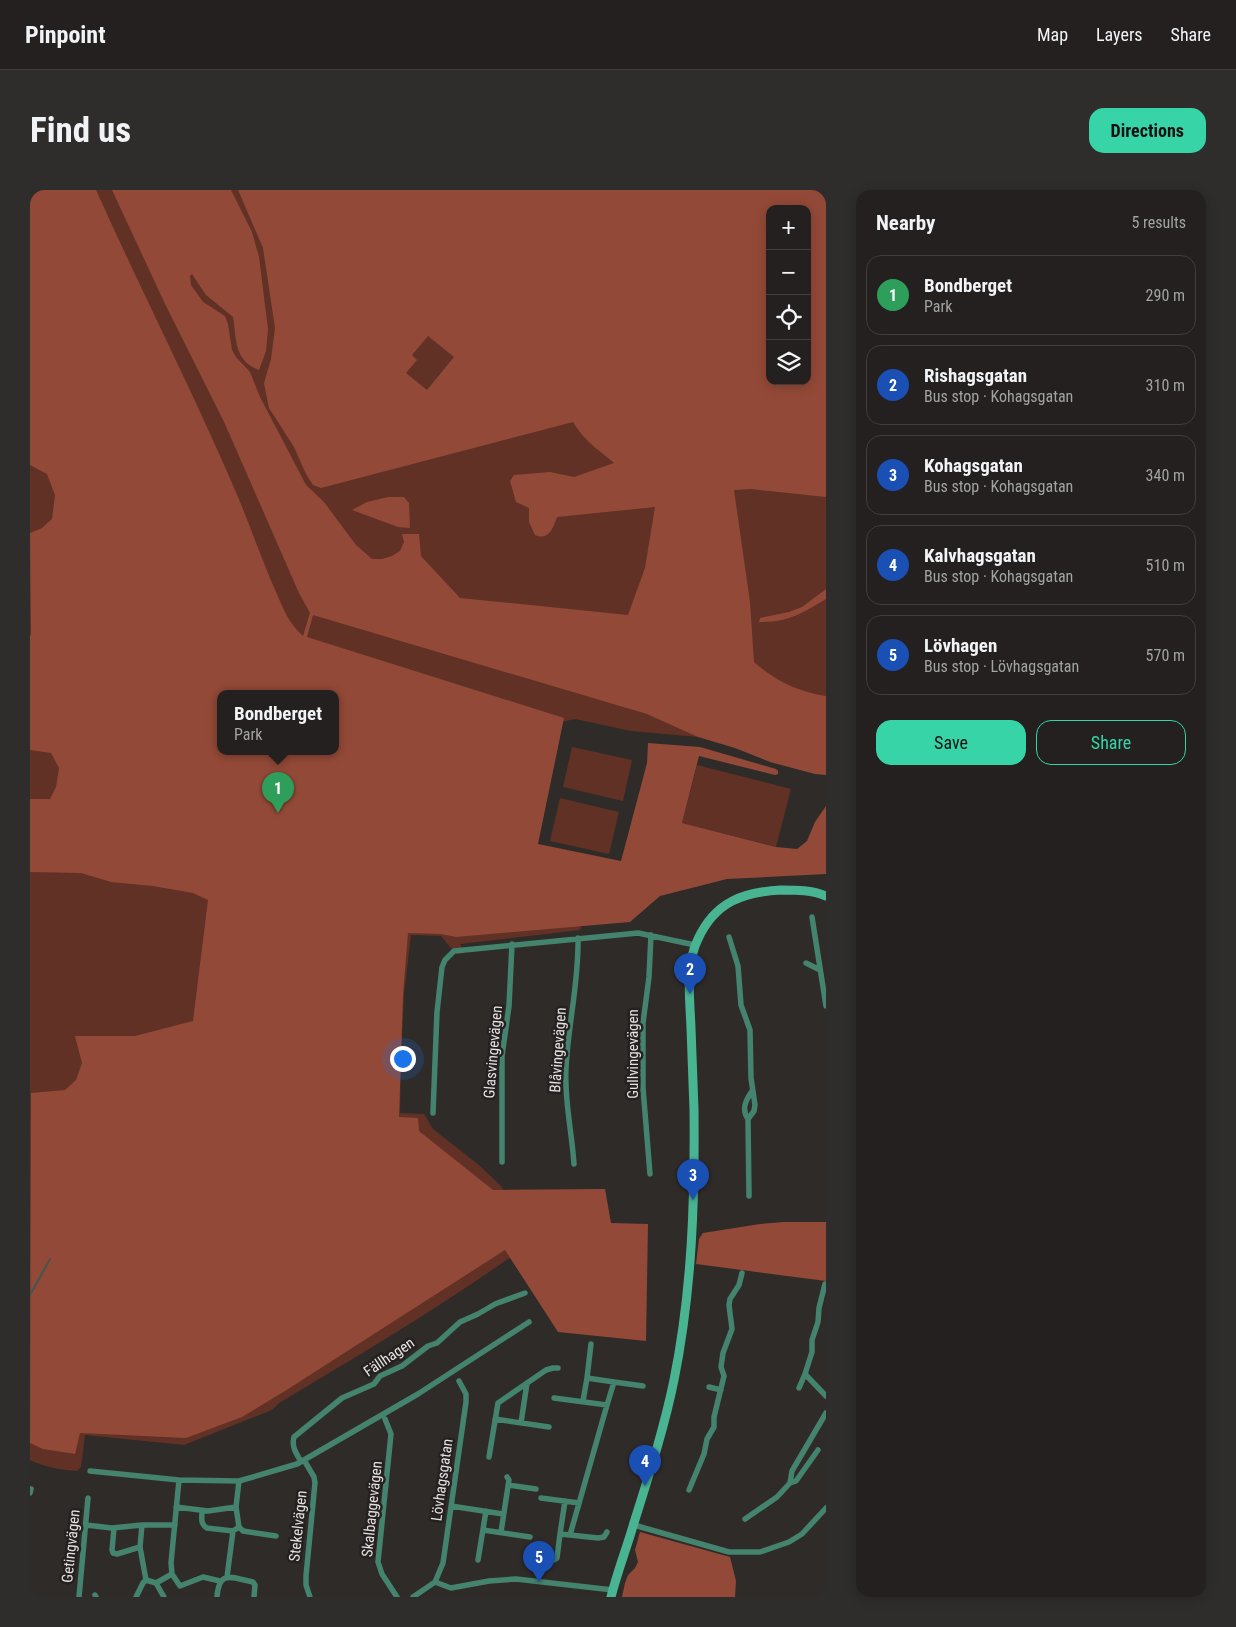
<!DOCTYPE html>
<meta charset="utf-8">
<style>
body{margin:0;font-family:"Roboto Condensed",sans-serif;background:#2f2d2c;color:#f1f3f6}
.controls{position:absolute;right:15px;top:15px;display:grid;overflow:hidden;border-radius:10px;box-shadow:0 2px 12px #0003}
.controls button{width:45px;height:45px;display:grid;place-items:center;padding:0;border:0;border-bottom:1px solid #403e3d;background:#23201f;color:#f1f3f6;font:25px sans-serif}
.you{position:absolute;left:372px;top:868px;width:18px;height:18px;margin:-12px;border:4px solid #fff;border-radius:50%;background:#1a73e8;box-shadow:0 0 0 8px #1a73e833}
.badge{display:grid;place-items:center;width:32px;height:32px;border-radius:50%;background:#36d4a7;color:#fff;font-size:16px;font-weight:700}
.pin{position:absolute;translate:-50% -41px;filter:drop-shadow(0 1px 2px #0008)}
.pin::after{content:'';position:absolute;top:26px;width:18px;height:15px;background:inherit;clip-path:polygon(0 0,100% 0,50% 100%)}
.popup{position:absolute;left:187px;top:500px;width:122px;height:65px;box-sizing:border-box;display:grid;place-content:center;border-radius:10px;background:#23201f;filter:drop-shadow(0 1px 4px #0005);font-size:16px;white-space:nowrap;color:#a3a3a4}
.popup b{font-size:19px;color:#f1f3f6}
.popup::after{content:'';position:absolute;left:50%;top:100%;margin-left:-10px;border:10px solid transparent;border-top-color:#23201f}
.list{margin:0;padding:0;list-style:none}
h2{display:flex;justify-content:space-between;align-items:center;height:65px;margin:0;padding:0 20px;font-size:21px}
h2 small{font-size:16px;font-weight:400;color:#a3a3a4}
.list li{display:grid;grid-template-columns:32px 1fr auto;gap:15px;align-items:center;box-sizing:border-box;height:80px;margin:0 10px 10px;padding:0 10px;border:1px solid #403e3d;border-radius:15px}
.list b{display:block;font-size:19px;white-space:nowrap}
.list p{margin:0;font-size:16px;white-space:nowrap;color:#a3a3a4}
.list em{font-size:16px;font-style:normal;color:#a3a3a4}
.actions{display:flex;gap:10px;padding:15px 20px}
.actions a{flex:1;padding:11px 0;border:1px solid #36d4a7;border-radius:15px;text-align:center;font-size:18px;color:#36d4a7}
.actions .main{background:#36d4a7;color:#111}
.icon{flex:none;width:28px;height:28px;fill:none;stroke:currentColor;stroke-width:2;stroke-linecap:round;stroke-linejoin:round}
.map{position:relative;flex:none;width:796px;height:1407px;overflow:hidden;border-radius:15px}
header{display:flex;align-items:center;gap:30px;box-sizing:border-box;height:70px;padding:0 25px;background:#23201f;border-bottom:1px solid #403e3d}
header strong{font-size:24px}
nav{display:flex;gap:28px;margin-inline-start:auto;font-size:18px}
.intro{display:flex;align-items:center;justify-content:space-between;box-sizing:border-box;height:120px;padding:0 30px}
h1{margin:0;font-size:35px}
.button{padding:12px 22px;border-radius:15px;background:#36d4a7;color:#111;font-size:18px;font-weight:700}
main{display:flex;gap:30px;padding:0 30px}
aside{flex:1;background:#23201f;border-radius:15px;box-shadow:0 2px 12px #0003}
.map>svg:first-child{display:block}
</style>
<header>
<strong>Pinpoint</strong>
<nav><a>Map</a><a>Layers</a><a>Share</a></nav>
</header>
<div class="intro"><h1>Find us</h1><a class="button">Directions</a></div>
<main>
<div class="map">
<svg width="796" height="1407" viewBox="0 0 796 1407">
<rect width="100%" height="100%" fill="#2f2b29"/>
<path fill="#613125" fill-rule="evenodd" d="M0,0h796v539l-128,8 -67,-6 -56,-12 -18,4 -40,132 77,23 -14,52 -120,14 5,9 -9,1 -15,-18 -30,-1 -7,59 -3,65 -1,54 24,1 9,15 46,36 22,21 19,37 2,26c-78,56 -161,105 -243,154l-7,7 -88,35 -99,-10 -4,32 -4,4c-17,-1 -32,-4 -47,-11zM740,19h37v172h-37zM190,504h116v58h-116z
M542,557l60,13 -9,41 -60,-14z
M667,575l94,24 -15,58 -94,-24z
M530,608l59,14 -10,42 -59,-13z"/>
<path fill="#934937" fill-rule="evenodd" d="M0,0h66c44,98 93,194 136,293 16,36 28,73 44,109 7,16 13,32 27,44l7,-23 -11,-20 -74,-169 -59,-118 -54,-116h119l21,42 7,25 9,72 -2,22 -7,19c-26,-10 -22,-31 -26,-53l-27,-22 -14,-21 -2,2 1,9 12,17 22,14 3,8 4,26 4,7 14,15 10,25 46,88 18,17 32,43 16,14h10l10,-3 8,-5 4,-9 -2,-8h17l2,22 39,42 168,17 17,-47 10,-61 -98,10c-4,11 -8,24 -22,18l-6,-13v-14l-13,-6 -6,-21 4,-6 36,-3 24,5 40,-14c-17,-15 -28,-20 -41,-41l-252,66 -8,-3 -7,-11 -12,-27 -25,-39 -5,-25 7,-24 4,-31 -12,-80 -25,-58h588v307l-75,-8 -17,1 16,112 4,60c21,19 45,30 72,34v79l-11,-1 -45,-12 -35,-14 -37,-11 -51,-23 -334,-99 -6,22 257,81 -26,126 83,17 26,-98 1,-20 52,4 76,22 2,2v3l-3,1 -76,-19 -17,67 94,24 21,2 10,-8 8,-19 11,-16v68l-99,5 -67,17 -30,26 -174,15 -15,-3 -33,-1 -5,62 -4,122 19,1 1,13 74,59 112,-1 6,34 37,1 -2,117 -88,-9 -53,-82 -220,141 -43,26 -56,21 -106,-5 -5,21 -32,-5 -13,-6 1,-350 34,-3 11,-10 6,-17 -7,-27h60l58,-15 15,-121 -15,-7 -40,-7 -42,-4 -30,-9 -51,-1v-73h20l6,-12 3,-19 -8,-15 -21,-3v-114l1,-1 -1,-102 12,-5 10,-9 3,-24 -8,-21 -17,-9zM740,19h37v172h-37zM398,146l26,21 -27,33 -21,-17 11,-13 -5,-5zM306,504v58h-116v-58z
M358,307h16l5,6 1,25 -12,-1 -46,-17 15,-8z
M796,399v10c-26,15 -36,23 -67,23l1,-4 29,-6 13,-5z
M754,1032h42v59l-130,-17 3,-25 4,-6 57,-9z
M610,1342l90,25 6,24 -1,16h-113l3,-14 3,-8 7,-7 3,-6 -3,-12z"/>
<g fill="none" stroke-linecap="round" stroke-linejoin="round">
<path stroke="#44554e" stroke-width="2" d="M0,1105l20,-36"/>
<path stroke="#44836d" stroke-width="5.5" d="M782,727l14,89
M699,747l9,29 3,39 9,25 1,48 4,27 -1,6 -6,8 1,77
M776,773l14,7
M403,923l4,-101 5,-45 3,-7 9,-9 184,-18 57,12
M718,929c-7,-10 -2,-19 4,-28
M472,972v-106l7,-50 3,-62
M544,974c-2,-32 -10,-64 -8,-96 2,-43 13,-86 12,-130
M620,984l-7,-86v-65l6,-46 2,-42
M795,1094l-6,24 -1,14 -6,18v12l-7,22 21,22
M557,1188l4,-34
M584,1192l29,4
M679,1197l12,3
M769,1198l6,-14
M524,1208l53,7 7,-23 -27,-4 -4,23
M355,1229l6,15 -13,128 4,12 15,23
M465,1229l54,8
M491,1233l6,-40
M459,1267l9,-54 48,-33 7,-2h5
M274,1270l10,17 1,6 -9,93v9l4,12
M271,1272c-4,-8 -10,-15 -7,-25l48,-39 32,-14 6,-8 22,-10 26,-20 9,-3 23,-21 18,-8 17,-10 30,-11
M60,1281l89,9 60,1 58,-17 121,-70 111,-72
M760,1293l6,-2 22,-31
M478,1295l28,4
M659,1300l15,-36 3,-15 7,-12v-10l10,-41 -3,-9 2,-14 9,-24 -3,-24 1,-6 9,-14 3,-12
M0,1303l1,-4
M511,1308l38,5
M535,1311l-5,33 10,1 37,-130
M421,1316l52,8
M146,1317l32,4 28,-4 3,-26
M172,1321c0,7 -2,13 5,17l26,3 6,-4 -3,-20
M715,1329l32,-22 13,-14 2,-12 34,-58
M56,1335l26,3 30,-3 -2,22 6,33
M112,1335h33
M604,1335l95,27h31l29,-10 13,-8 24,-26
M209,1337l4,4 33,5
M84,1338l-2,22 1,3 4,1 23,-7
M453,1340l47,7
M471,1342l8,-52 -2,-3
M540,1345l28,3 6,-1 3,-5
M497,1368l27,2 3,-2 3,-24
M448,1370l8,-49
M142,1384l8,12 23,-9 17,4
M197,1387l6,-46
M405,1392l16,6 38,-7 27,-2 97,11
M126,1393l16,-9 -1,-11 8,-83
M65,1405l1,2
M49,1407l9,-99
M106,1407l7,-14 3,-3 10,3 8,14
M187,1407c2,-28 15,-19 36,-15l2,3 -1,12
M383,1407l22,-15 8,-19 23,-161v-8l-7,-13"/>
<path stroke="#49b492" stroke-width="9" d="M581,1407c6,-24 15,-47 22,-71 15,-48 31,-97 41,-146 18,-89 21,-180 20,-270 -1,-27 -2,-55 -3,-82 -1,-28 -6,-63 7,-89 17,-37 45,-47 83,-49 16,0 31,0 45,6"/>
</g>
<g text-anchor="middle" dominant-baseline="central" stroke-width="5" stroke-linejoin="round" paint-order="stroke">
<g font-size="15" fill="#e4e1e0" stroke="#252120">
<text transform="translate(528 860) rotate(-86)">Blåvingevägen</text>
<text transform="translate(463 862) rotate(-85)">Glasvingevägen</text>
<text transform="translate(603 864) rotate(-90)">Gullvingevägen</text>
<text transform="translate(359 1167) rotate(-34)">Fällhagen</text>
<text transform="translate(412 1290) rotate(-82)">Lövhagsgatan</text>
<text transform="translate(342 1319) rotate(-84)">Skalbaggevägen</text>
<text transform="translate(268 1336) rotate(-84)">Stekelvägen</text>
<text transform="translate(41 1356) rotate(-84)">Getingvägen</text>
</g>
</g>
</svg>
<div class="controls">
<button>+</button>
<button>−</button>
<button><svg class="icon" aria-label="locate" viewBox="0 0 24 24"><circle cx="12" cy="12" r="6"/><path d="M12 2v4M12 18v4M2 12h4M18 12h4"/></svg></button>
<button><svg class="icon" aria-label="layers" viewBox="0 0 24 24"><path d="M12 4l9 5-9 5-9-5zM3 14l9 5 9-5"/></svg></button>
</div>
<div class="you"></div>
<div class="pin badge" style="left:248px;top:623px;background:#2e9e5b">1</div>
<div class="popup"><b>Bondberget</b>Park</div>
<div class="pin badge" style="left:660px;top:804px;background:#1a4fb4">2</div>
<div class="pin badge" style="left:663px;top:1010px;background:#1a4fb4">3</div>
<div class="pin badge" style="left:615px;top:1296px;background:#1a4fb4">4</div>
<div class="pin badge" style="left:509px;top:1392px;background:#1a4fb4">5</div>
</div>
<aside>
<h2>Nearby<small>5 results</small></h2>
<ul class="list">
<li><span class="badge" style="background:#2e9e5b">1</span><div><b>Bondberget</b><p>Park</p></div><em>290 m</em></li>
<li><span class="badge" style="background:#1a4fb4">2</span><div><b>Rishagsgatan</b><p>Bus stop · Kohagsgatan</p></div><em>310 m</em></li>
<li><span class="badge" style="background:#1a4fb4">3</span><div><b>Kohagsgatan</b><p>Bus stop · Kohagsgatan</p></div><em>340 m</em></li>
<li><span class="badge" style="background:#1a4fb4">4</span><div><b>Kalvhagsgatan</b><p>Bus stop · Kohagsgatan</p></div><em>510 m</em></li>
<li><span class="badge" style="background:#1a4fb4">5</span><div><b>Lövhagen</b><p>Bus stop · Lövhagsgatan</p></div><em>570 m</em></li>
</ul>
<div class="actions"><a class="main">Save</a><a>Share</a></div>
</aside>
</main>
